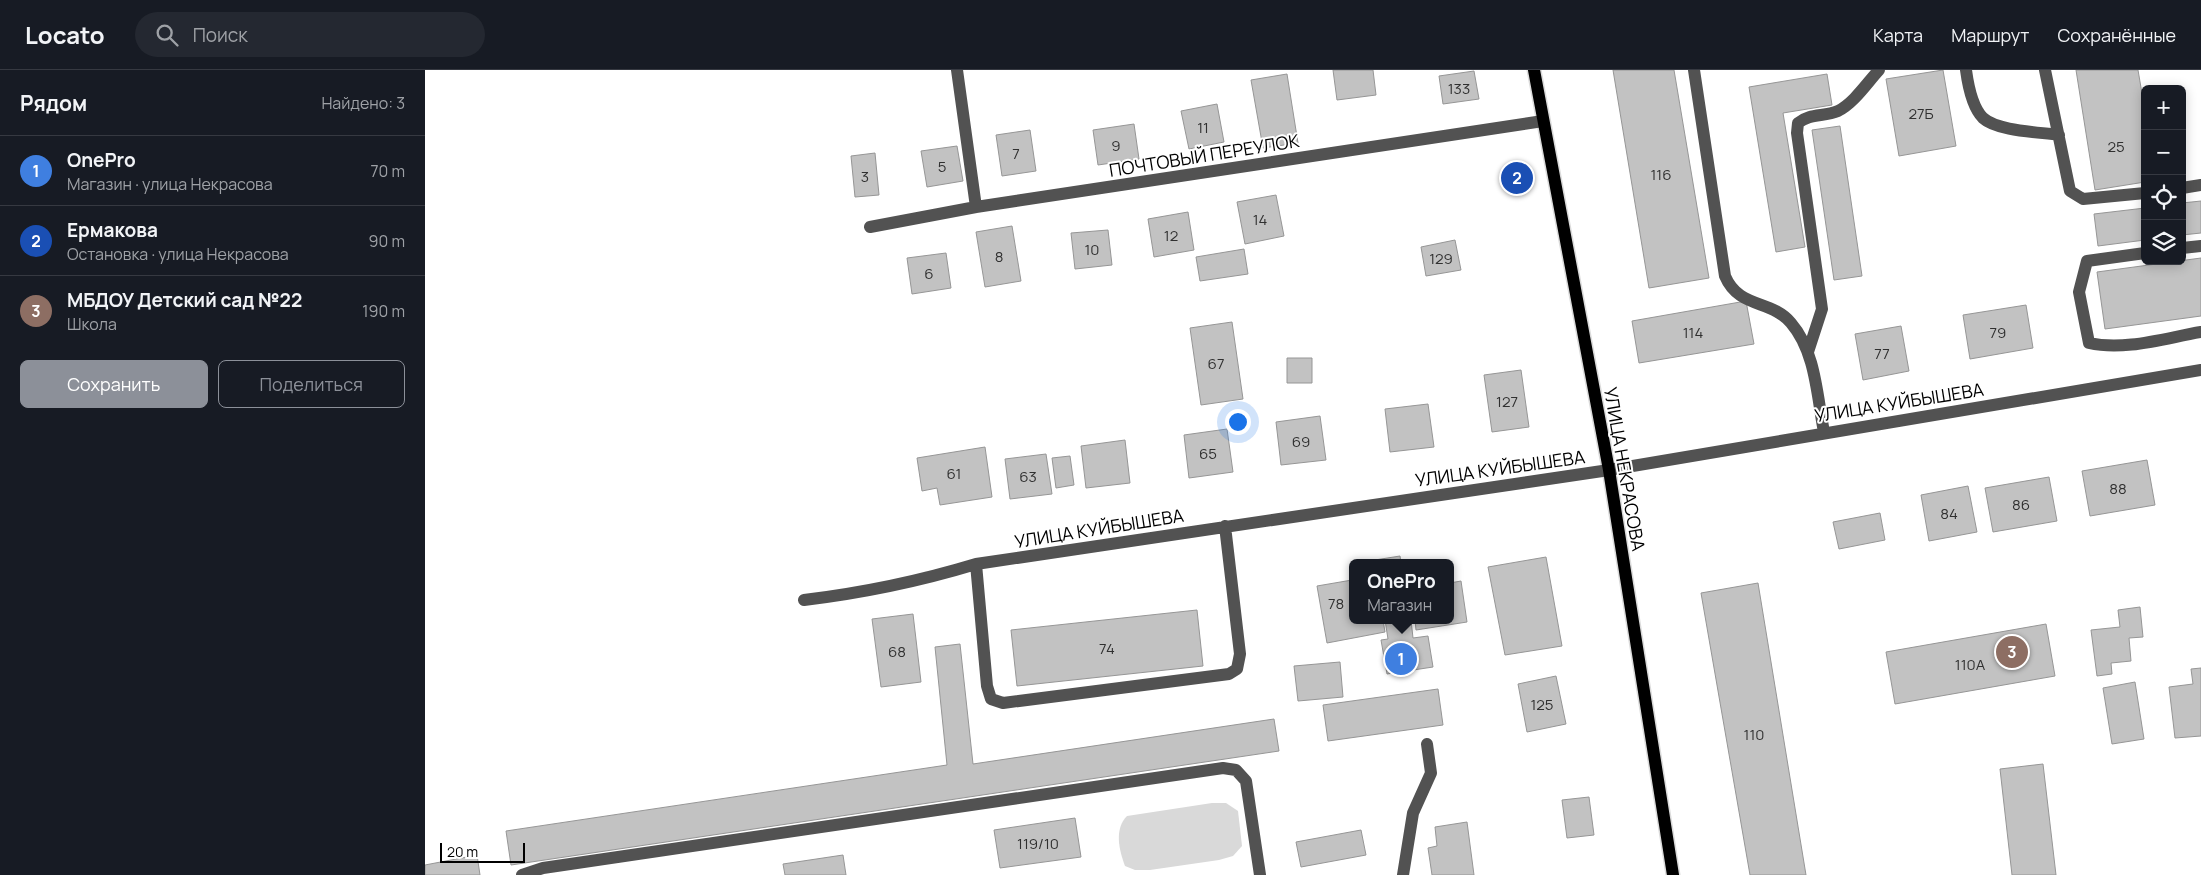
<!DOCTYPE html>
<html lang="ru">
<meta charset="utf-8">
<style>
body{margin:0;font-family:Manrope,sans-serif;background:#242831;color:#f1f3f6}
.controls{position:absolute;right:15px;top:15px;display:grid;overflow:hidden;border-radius:8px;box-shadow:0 2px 12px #0003}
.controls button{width:45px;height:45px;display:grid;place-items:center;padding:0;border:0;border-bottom:1px solid #363941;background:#171b24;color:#f1f3f6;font:25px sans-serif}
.scale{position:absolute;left:15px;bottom:12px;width:85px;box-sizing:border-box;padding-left:5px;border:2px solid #000;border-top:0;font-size:14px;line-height:18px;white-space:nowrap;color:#000;-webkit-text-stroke:4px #fff;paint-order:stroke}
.you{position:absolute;left:812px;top:351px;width:18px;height:18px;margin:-12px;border:4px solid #fff;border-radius:50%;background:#1a73e8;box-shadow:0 0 0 8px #1a73e833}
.badge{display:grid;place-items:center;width:32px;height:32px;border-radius:50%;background:#8c9099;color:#fff;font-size:16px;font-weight:700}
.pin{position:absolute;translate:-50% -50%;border:2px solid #fff;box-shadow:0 1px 5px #0006}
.popup{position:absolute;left:924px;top:489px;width:105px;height:65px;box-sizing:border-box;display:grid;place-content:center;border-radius:8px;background:#171b24;filter:drop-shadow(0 1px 4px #0005);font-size:16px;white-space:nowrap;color:#9ea1a6}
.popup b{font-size:19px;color:#f1f3f6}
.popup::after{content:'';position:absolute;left:50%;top:100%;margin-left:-10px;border:10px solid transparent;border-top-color:#171b24}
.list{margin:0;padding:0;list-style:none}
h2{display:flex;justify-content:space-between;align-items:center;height:65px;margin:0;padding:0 20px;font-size:21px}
h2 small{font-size:16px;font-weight:400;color:#9ea1a6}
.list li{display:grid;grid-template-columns:32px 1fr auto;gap:15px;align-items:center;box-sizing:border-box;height:70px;padding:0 20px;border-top:1px solid #363941}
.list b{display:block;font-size:19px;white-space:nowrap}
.list p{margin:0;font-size:16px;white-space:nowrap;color:#9ea1a6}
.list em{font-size:16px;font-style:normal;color:#9ea1a6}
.actions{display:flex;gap:10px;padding:15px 20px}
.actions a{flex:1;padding:11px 0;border:1px solid #8c9099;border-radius:8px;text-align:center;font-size:18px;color:#8c9099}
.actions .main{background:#8c9099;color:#fff}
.icon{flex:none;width:28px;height:28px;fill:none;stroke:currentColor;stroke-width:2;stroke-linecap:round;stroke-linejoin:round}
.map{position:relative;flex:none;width:1776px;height:805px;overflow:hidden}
header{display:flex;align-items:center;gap:30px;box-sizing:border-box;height:70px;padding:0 25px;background:#171b24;border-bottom:1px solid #363941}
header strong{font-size:24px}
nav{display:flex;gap:28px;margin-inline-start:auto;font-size:18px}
.search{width:350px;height:45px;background:#242831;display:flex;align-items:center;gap:12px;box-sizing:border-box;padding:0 18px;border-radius:28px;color:#9ea1a6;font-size:19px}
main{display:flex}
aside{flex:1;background:#171b24}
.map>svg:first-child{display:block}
</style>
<header>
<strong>Locato</strong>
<div class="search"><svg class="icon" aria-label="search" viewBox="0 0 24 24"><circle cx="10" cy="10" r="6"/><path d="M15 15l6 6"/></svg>Поиск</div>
<nav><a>Карта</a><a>Маршрут</a><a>Сохранённые</a></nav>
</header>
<main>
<aside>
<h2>Рядом<small>Найдено: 3</small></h2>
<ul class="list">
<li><span class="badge" style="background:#3f7fe0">1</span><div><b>OnePro</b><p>Магазин · улица Некрасова</p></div><em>70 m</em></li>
<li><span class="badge" style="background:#1a4fb4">2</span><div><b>Ермакова</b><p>Остановка · улица Некрасова</p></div><em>90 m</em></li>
<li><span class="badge" style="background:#8d6e63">3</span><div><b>МБДОУ Детский сад №22</b><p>Школа</p></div><em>190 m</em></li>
</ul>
<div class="actions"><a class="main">Сохранить</a><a>Поделиться</a></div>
</aside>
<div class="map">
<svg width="1776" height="805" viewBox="0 0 1776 805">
<rect width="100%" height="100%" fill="#fff"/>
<path fill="#d9d9d9" d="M787,733h14l12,8 4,35 -9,10 -14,4 -69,10h-15l-10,-4c-6,-16 -11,-37 2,-50z"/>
<path fill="#c2c2c2" stroke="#969696" d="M908,0h40l3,25 -39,5z
M1188,0h61l35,208 -60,10z
M1518,0l13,76 -57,10 -13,-77z
M1651,0h62l7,41v71l-50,8z
M1049,1l5,28 -36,5 -4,-28z
M862,4l11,69 -35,5 -12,-68z
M1402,4l5,31 -49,8 22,134 -29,5 -27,-165z
M792,34l7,38 -35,7 -8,-38z
M709,54l5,35 -41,6 -5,-35z
M1415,56l22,150 -28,4 -22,-150z
M605,60l6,41 -34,5 -6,-41z
M532,76l6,35 -36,6 -6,-36z
M450,83l4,42 -24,2 -4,-41z
M851,125l8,41 -39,8 -8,-42z
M1776,131v32l-19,2v-32z
M1720,138v32l-47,6 -4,-32z
M763,142l6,38 -40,7 -6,-38z
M587,156l9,55 -36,6 -9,-55z
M683,160l4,35 -37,4 -4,-36z
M1030,170l6,30 -35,6 -5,-29z
M819,179l4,25 -48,7 -4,-24z
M521,183l5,35 -39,6 -5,-36z
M1776,188v58l-96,13 -8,-57z
M1321,231l8,43 -115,19 -7,-42z
M1601,235l7,43 -63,11 -7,-44z
M807,252l11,77 -42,6 -11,-77z
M1476,256l8,45 -46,9 -8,-46z
M862,288h25v25h-25z
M1096,300l8,57 -37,5 -8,-57z
M1003,334l6,43 -44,5 -5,-43z
M895,346l6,44 -45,5 -5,-43z
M802,359l6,43 -44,6 -5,-43z
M700,370l5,43 -44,5 -5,-42z
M560,377l7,50 -52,8 -3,-17 -15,3 -5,-33z
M621,384l6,40 -42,5 -5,-40z
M645,386l4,29 -18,3 -4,-30z
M1722,390l8,45 -65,11 -8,-45z
M1624,407l8,44 -64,11 -8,-44z
M1543,416l9,46 -48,9 -8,-46z
M1455,443l5,27 -46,9 -6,-27z
M975,486l1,7h-25l-1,-3z
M1121,487l16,89 -57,9 -17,-88z
M927,510v40h31l2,12 -58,11 -10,-57z
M1036,511l6,41 -51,8 -1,-10h35v-37z
M1333,513l48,292h-56l-49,-282z
M1715,537l3,30 -14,1 2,23 -20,2 1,11 -15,2 -6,-46 29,-3 -2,-17z
M772,540l6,56 -186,20 -6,-56z
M488,544l8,68 -40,5 -9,-68z
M960,550h26l2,18 15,-2 5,31 -46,7 -6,-34 7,-1z
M1621,554l9,52 -160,28 -9,-52z
M535,574l13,120 301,-45 5,32 -768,114 -5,-34 441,-66 -12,-118z
M915,592l3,35 -45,4 -4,-35z
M1776,598v68l-26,2 -6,-51 24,-3 -2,-15z
M1131,606l10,48 -39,8 -9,-48z
M1710,612l9,57 -32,5 -9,-56z
M1013,619l5,36 -115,16 -5,-36z
M1618,694l13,111h-44l-12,-106z
M1164,727l5,38 -27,3 -5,-38z
M650,748l6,39 -81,11 -6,-38z
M1042,752l7,53h-42l-4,-27 9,-2 -2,-19z
M936,760l5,25 -65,12 -5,-25z
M52,785l3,20h-55v-10z
M418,785l3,20h-61l-2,-11z"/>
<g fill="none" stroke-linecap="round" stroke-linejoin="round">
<g stroke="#dbdbdb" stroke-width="15">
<path id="major" d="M1109,0l75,400 64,405"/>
</g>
<path stroke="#525252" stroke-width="12" d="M532,0l19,137
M1269,0l31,206c14,33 46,23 66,47 25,29 26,74 33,109
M1541,0c2,15 6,37 17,48 14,13 56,14 76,17
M1620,0l25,121 13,8 62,-6
M1757,118l19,-3
M445,157l106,-20 567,-86
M1757,178l19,-2
M1720,183l-58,8 -8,31 10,51c36,8 76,-5 112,-11
M1383,282l14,-43 -25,-176 1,-10c12,-10 26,-6 40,-12 16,-8 29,-28 41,-41
M551,494l11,122 4,13 12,4 226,-29 8,-5 3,-15 -15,-128
M379,530c58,-7 116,-19 172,-36l633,-94 592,-100
M97,805l21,-7 680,-100 13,2 10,11 14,94
M978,805l10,-62 18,-40 -4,-29"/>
<use href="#major" stroke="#000" stroke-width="12"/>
</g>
<g text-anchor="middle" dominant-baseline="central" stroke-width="4" stroke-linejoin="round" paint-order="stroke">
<g font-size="15" fill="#303030">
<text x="1034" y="18">133</text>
<text x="1496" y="43">27Б</text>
<text x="778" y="57">11</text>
<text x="691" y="75">9</text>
<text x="1691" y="76">25</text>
<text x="591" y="83">7</text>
<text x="517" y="96">5</text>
<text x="1236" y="104">116</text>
<text x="440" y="106">3</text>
<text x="835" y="149">14</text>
<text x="746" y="165">12</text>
<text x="667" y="179">10</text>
<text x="574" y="186">8</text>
<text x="1016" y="188">129</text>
<text x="504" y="203">6</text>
<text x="1268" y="262">114</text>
<text x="1573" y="262">79</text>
<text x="1457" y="283">77</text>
<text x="791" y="293">67</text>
<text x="1082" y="331">127</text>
<text x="876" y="371">69</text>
<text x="783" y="383">65</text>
<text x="529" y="403">61</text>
<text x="603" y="406">63</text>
<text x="1693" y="418">88</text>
<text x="1596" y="434">86</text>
<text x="1524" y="443">84</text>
<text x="911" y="533">78</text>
<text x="682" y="578">74</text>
<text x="472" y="581">68</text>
<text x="1545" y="594">110А</text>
<text x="1117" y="634">125</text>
<text x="1329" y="664">110</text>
<text x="613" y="773">119/10</text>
</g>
<g font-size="18" fill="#000" stroke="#fff">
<text transform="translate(779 85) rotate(-9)">ПОЧТОВЫЙ ПЕРЕУЛОК</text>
<text transform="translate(1474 332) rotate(-9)">УЛИЦА КУЙБЫШЕВА</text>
<text transform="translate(1075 398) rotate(-8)">УЛИЦА КУЙБЫШЕВА</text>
<text transform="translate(1200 399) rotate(80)">УЛИЦА НЕКРАСОВА</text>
<text transform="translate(674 458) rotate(-9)">УЛИЦА КУЙБЫШЕВА</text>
</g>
</g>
</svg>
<div class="controls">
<button>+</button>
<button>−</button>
<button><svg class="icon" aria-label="locate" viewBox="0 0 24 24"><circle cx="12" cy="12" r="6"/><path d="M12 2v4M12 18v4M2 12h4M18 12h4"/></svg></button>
<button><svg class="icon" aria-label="layers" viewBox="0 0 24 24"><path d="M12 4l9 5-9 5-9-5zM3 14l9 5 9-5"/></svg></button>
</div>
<div class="scale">20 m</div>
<div class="you"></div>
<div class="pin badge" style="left:976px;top:589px;background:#3f7fe0">1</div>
<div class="popup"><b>OnePro</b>Магазин</div>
<div class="pin badge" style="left:1092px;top:108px;background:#1a4fb4">2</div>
<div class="pin badge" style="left:1587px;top:582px;background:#8d6e63">3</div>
</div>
</main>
